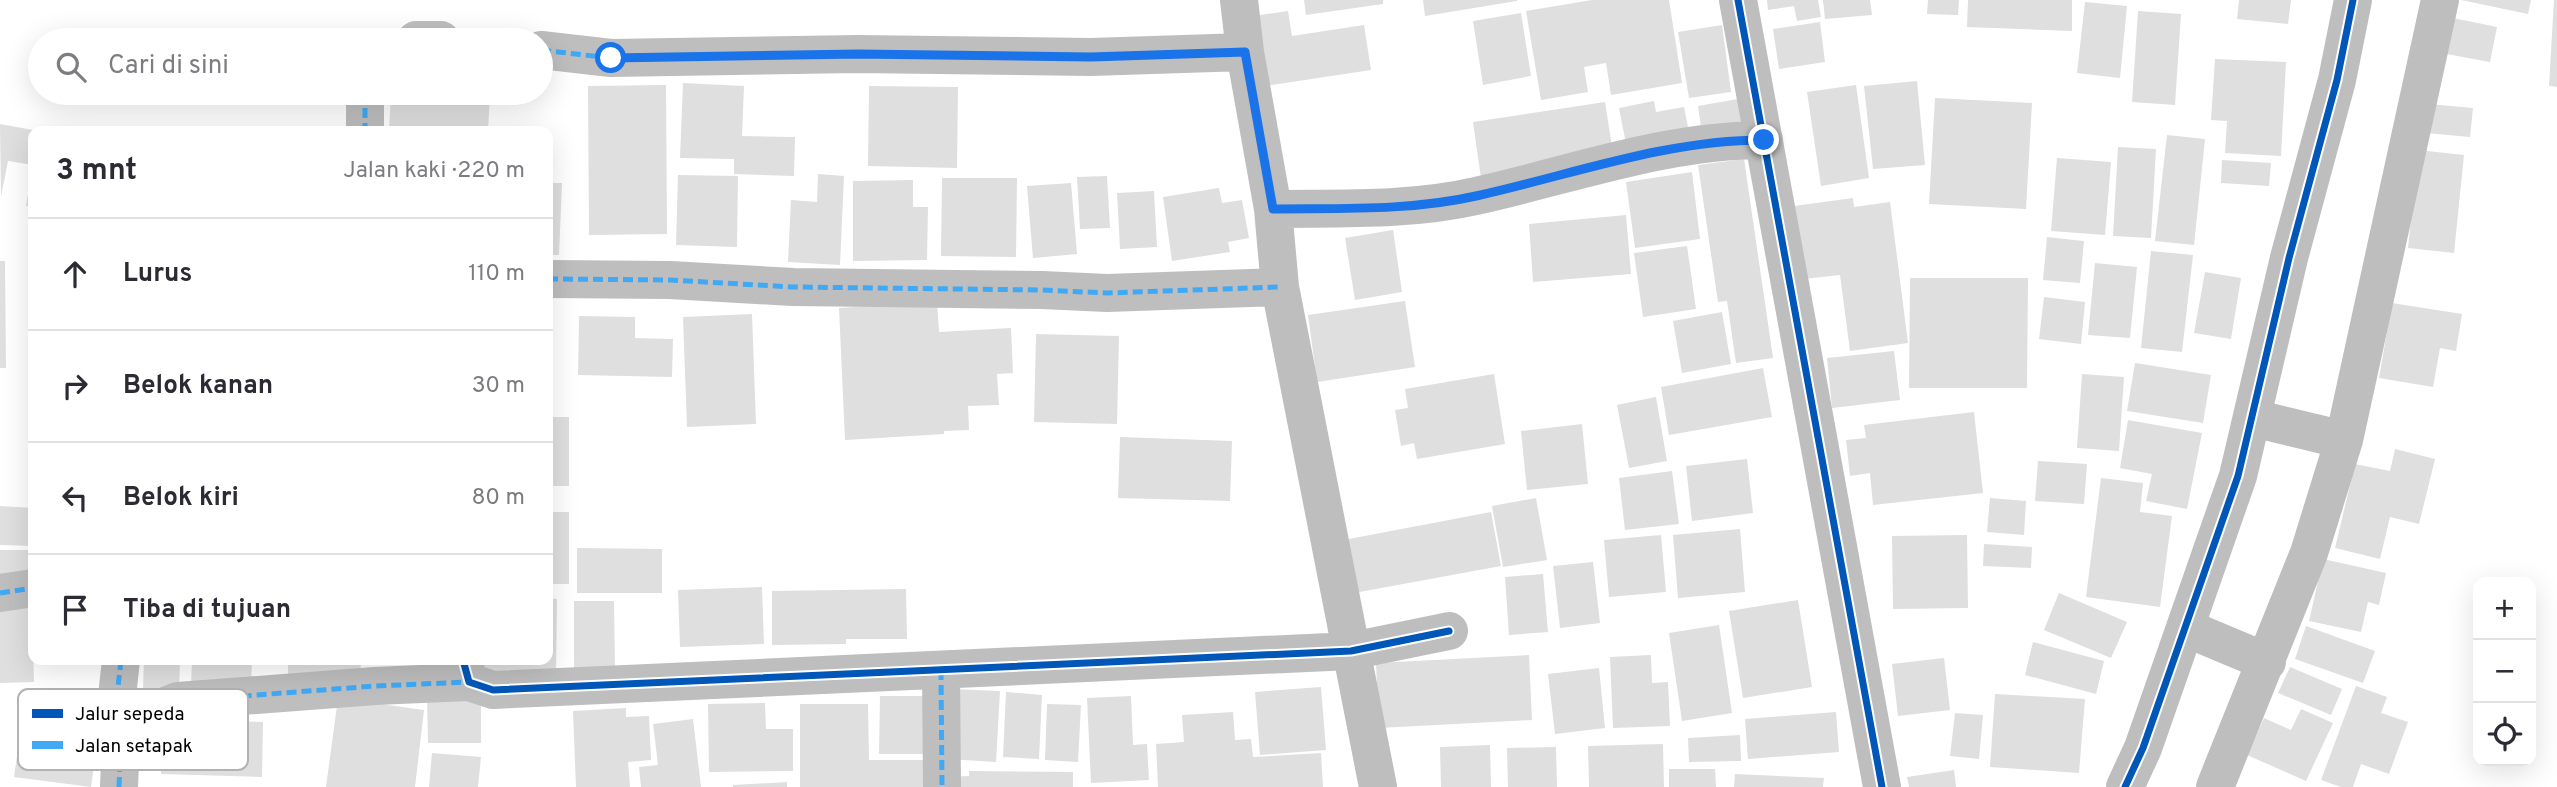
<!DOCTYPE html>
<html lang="id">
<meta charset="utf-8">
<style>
body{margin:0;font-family:Overpass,sans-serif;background:#f7f7f7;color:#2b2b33}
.controls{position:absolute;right:21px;bottom:21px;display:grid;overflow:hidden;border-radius:14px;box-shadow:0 7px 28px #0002}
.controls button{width:63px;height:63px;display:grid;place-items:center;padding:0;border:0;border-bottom:2px solid #e1e1e2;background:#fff;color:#2b2b33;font:35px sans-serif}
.stop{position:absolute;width:21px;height:21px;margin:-16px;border:5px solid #1a73e8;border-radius:50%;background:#fff}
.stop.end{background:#1a73e8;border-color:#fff;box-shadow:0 2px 7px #0008}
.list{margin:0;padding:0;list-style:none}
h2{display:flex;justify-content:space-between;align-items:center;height:91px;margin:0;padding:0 28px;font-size:30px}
h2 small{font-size:23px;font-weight:400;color:#7c7c81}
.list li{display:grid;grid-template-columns:46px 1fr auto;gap:21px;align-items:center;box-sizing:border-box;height:112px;padding:0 28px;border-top:2px solid #e1e1e2}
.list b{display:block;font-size:26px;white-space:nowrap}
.list em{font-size:23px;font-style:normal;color:#7c7c81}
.icon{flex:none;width:38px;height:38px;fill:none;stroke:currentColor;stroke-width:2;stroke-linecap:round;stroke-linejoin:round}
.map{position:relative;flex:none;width:2557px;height:787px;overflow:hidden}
.search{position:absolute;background:#fff;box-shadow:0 7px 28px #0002;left:28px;top:28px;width:525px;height:77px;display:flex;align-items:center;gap:18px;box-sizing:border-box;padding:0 24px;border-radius:38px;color:#7c7c81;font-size:26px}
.panel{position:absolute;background:#fff;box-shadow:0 7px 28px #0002;left:28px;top:126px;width:525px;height:539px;border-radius:14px}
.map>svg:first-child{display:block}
</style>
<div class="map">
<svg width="2557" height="787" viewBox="0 0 2557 787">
<rect width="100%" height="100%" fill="#fff"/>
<path fill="#dfdfdf" d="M1304,0h79v4l-77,11z
M1423,0h94v1l-92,15z
M1592,0h77l13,83 -71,12 -5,-32 -22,4 4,25 -47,8 -15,-89z
M1767,0h51l3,17 -24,4 -3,-15 -26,4z
M1823,0h47l2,15 -47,4z
M1928,0h31l-1,15 -31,-1z
M1968,0h104v31l-105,-4z
M2239,0h52l-3,24 -51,-5z
M2461,0h70l-3,14z
M2554,0h3v87l-8,-1z
M2085,2l42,4 -7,72 -43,-5z
M1288,11l4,25 72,-11 7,45 -106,16 -11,-70z
M2138,11l43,3 -6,91 -43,-3z
M1521,13l10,63 -48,9 -10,-64z
M2448,17l49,10 -7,35 -49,-9z
M1820,22l5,40 -46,7 -6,-40z
M1722,25l9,67 -42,6 -11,-66z
M2215,59l71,3 -5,94 -56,-3 2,-32 -16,-1z
M1917,81l8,84 -52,4 -9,-83z
M683,83l61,3 -2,50 53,1 -1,39 -60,-2v-15l-54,-1z
M666,85l1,149 -78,1 -1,-149z
M1856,85l13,93 -48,8 -14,-94z
M869,86l89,1 -1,81 -89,-2z
M391,93h99l-2,38h-99z
M1935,98l97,5 -6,106 -97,-5z
M1738,99l5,29 -41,7 -4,-29z
M1654,101l2,11 28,-5 7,35 -63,12 -9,-46z
M1605,102l9,57 -133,19 -8,-56z
M2429,104l44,4 -3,29 -44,-4z
M0,124l33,6v35l-25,-4 -7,36z
M2167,135l38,4 -11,106 -39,-4z
M2118,147l38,2 -5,89 -38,-2z
M2418,150l46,5 -10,98 -46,-5z
M2057,158l54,4 -6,73 -54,-4z
M1744,159l29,199 -37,5 -9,-62 -9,1 -20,-137z
M2222,160l49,3 -2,23 -48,-3z
M32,170h1v37l-7,-1z
M1692,172l8,67 -65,9 -9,-66z
M818,174l26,2 -4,89 -52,-3 3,-62 26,2z
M678,175l60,1 -1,71 -61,-2z
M1107,176l3,52 -30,1 -3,-52z
M942,178h75l-1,79 -75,-1z
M913,180v27h15l-1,53 -74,1v-80z
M548,183h14l-3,72h-11z
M1071,183l6,71 -44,4 -6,-72z
M1219,188l3,15 20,-3 7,38 -21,4 2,10 -58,9 -9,-64z
M1154,191l3,56 -37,2 -3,-56z
M1853,198l1,9 36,-5 18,141 -58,8 -10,-76 -36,4 -10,-73z
M1626,215l5,59 -98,8 -4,-58z
M1393,230l9,62 -47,8 -10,-62z
M2047,237l37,4 -4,42 -37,-3z
M1687,246l9,63 -53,8 -9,-64z
M2151,251l42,4 -11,97 -41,-4z
M0,261h5l1,107h-6z
M2095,263l42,4 -7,71 -42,-3z
M2205,272l36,6 -10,61 -37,-6z
M1910,278h118l-1,110h-118z
M2044,297l41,5 -4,42 -42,-5z
M1405,301l10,66 -98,15 -9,-67z
M937,302l2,30 72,-4 2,45 -16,1 2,31 -31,1 1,24 -25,1v3l-99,6 -6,-132z
M2392,303l70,11 -6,37 -16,-3 -7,39 -54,-9z
M1722,312l9,52 -49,9 -9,-52z
M752,314l4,110 -69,3 -4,-110z
M579,316l56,1v21l38,1 -1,38 -94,-2z
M1036,334l83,2 -2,88 -83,-2z
M1894,351l6,49 -68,8 -5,-50z
M2135,363l76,12 -8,48 -76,-12z
M1763,368l9,49 -103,18 -8,-48z
M1494,374l11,70 -88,15 -3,-16 -13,3 -6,-36 13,-2 -3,-19z
M2082,374l42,3 -5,74 -42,-3z
M1656,397l11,64 -38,7 -12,-63z
M1974,412l9,81 -110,12 -3,-32 -20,3 -4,-36 20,-2 -2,-13z
M548,417h21v69h-21z
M2128,420l74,13 -15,76 -41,-8 6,-27 -32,-6z
M1582,424l6,60 -61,6 -6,-59z
M1120,437l112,4 -2,60 -112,-3z
M2395,449l40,10 -16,65 -29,-7 -10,42 -45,-11 20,-84 35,7z
M1747,459l6,54 -61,8 -6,-55z
M2038,461l49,3 -3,40 -49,-3z
M1672,471l7,53 -54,6 -6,-52z
M2101,478l42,5 -3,29 32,4 -12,91 -74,-10z
M1536,498l11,62 -44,7 -11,-61z
M1990,498l36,3 -2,34 -37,-3z
M0,506l33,2v38l-33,-1z
M548,512h21v72h-21z
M1491,512l10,54 -158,29 -10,-53z
M1740,529l5,63 -67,6 -5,-63z
M1661,535l5,57 -57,5 -5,-57z
M1967,535l1,73 -75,1 -1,-73z
M1984,544l48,3 -1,21 -48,-2z
M577,548l85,1v44h-85z
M0,550h33v34l-33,-1z
M2323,559l63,14 -7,32 -11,-3 -7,30 -52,-11z
M1593,562l7,61 -40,5 -7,-62z
M1543,574l5,58 -39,3 -4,-58z
M762,587l2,57 -84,3 -2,-57z
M906,589l1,50h-61v5l-74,1v-54z
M2059,593l68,29 -16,36 -67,-28z
M548,598l9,1 -1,73 -79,-1v-11h71z
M1798,600l14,87 -69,11 -14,-87z
M574,601h40l1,67h-41z
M32,607l2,75 -34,1v-75z
M1719,625l13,88 -50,8 -13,-88z
M2306,626l69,25 -12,32 -68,-24z
M2033,642l71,19 -8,33 -71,-19z
M1529,655l3,65 -153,8 -3,-65z
M1651,655l1,28 16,-1 2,44 -57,2 -3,-71z
M1944,658l6,52 -52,6 -6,-52z
M144,660h36l-1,31 -36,-1z
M192,660h60l-1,28 -60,-1z
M288,660h73l-1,21 -72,-1z
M2290,667l52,22 -11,26 -53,-22z
M1599,668l6,60 -50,6 -7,-60z
M2356,686l31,11 -6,16 27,9 -19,52 -28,-10 -8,23h-12l-20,-7z
M1321,687l5,63 -66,5 -5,-63z
M951,689l49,2 -4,71 -49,-3z
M1006,692l36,3 -3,64 -36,-2z
M1995,694l90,5 -6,74 -89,-6z
M880,696h47l-1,58h-47z
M1131,696l2,49 14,-1 2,36 -58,3 -4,-85z
M427,697l54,1v45h-53z
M338,698l86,12 -9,77h-89z
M765,703l1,26h27v42l-84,1 -1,-68z
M800,704h68l1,56h54v27h-123z
M1047,704l34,1 -3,57 -33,-2z
M626,708v9l23,-1 2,44 -23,2 2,25h-54l-3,-76z
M2301,709l32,14 -27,58 -59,-26 17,-37 27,12z
M1233,712l2,28 16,-1 2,18 68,-4 2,34h-165l-2,-43 28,-2 -2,-27z
M1836,712l3,40 -91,7 -3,-40z
M1955,713l28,2 -4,44 -29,-3z
M163,719l100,3 -1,55 -101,-3z
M693,719l8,68h-60l-2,-20 19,-2 -5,-41z
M22,721l77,10 -8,56 -77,-10z
M1740,735l1,26 -52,1 -1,-24z
M1663,744l1,43h-75l-1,-41z
M1490,745l1,42h-50l-1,-40z
M1556,747l1,40h-49l-1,-39z
M432,753l49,4 -3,30h-49z
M1669,769h46l1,18h-47z
M1954,770l2,17h-47l-2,-10z
M969,771l104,1v15h-127v-10l23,-1z
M1735,774l89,4 -1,9h-89z
M787,782v5h-54v-2z"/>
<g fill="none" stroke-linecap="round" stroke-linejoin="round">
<path stroke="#bebebe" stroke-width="38" d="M1239,0l6,52 28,157 7,78 98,500
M1738,0l144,787
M416,40h25
M541,50l70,8 247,-4 233,3 154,-5
M365,93v38
M1273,209c67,-1 137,2 203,-13 95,-21 189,-56 288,-56
M548,279l122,1 123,7 249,3 65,3 173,-6
M2253,418l91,22
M0,593l33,-5
M2186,628l81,34
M121,660l-3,27 4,27
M463,660l6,22 24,8 858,-39 98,-20
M941,670l1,117
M119,787l3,-73 31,-3 25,-10 197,-15 94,-4
M2125,787l18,-39 95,-272 51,-218 48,-178 16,-80
M2215,787l94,-234 35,-113 96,-440"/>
<path stroke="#3fa9f5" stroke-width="5" stroke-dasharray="10 5" stroke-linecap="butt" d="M416,40h25
M541,50l70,8 247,-4 233,3 154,-5
M365,93v38
M1273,209c67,-1 137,2 203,-13 95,-21 189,-56 288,-56
M548,279l122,1 123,7 249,3 65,3 173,-6
M0,593l33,-5
M121,660l-3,27 4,27
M941,670l1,117
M119,787l3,-73 31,-3 25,-10 197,-15 94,-4"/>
<g stroke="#fff" stroke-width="11">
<path id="cycleway" d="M1738,0l144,787
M463,660l6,22 24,8 858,-39 98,-20
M2125,787l18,-39 95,-272 51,-218 48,-178 16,-80"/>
</g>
<use href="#cycleway" stroke="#0057b8" stroke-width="7"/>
</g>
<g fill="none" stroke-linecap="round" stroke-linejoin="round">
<path stroke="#1a73e8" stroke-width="9" d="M611,58l247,-4 233,3 154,-5 28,157c67,-1 137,2 203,-13 95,-21 189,-56 288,-56"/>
</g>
<rect x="18" y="689" width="230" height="81" rx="10" fill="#fff" stroke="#b2b2b2" stroke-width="2"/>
<rect x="32" y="709" width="31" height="9" fill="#0057b8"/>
<rect x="32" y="741" width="31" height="8" fill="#3fa9f5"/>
<g font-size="19" fill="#000">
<text x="75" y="720">Jalur sepeda</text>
<text x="75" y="752">Jalan setapak</text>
</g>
</svg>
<div class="controls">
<button>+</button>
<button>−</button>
<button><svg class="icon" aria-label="locate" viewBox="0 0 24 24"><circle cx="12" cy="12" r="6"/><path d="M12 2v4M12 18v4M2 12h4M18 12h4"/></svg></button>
</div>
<div class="stop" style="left:611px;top:58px"></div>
<div class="stop end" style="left:1764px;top:140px"></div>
<div class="search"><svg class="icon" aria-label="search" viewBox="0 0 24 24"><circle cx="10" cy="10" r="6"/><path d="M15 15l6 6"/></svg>Cari di sini</div>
<section class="panel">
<h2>3 mnt<small>Jalan kaki · 220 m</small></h2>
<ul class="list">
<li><svg class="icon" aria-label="ahead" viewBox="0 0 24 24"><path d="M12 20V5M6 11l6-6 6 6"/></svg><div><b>Lurus</b></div><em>110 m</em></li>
<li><svg class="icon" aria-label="right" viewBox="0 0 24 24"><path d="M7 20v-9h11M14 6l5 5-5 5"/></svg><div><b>Belok kanan</b></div><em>30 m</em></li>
<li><svg class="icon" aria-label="left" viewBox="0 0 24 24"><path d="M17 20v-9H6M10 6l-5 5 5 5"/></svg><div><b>Belok kiri</b></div><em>80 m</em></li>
<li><svg class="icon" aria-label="arrive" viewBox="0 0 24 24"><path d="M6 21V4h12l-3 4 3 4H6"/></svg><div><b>Tiba di tujuan</b></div></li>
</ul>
</section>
</div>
